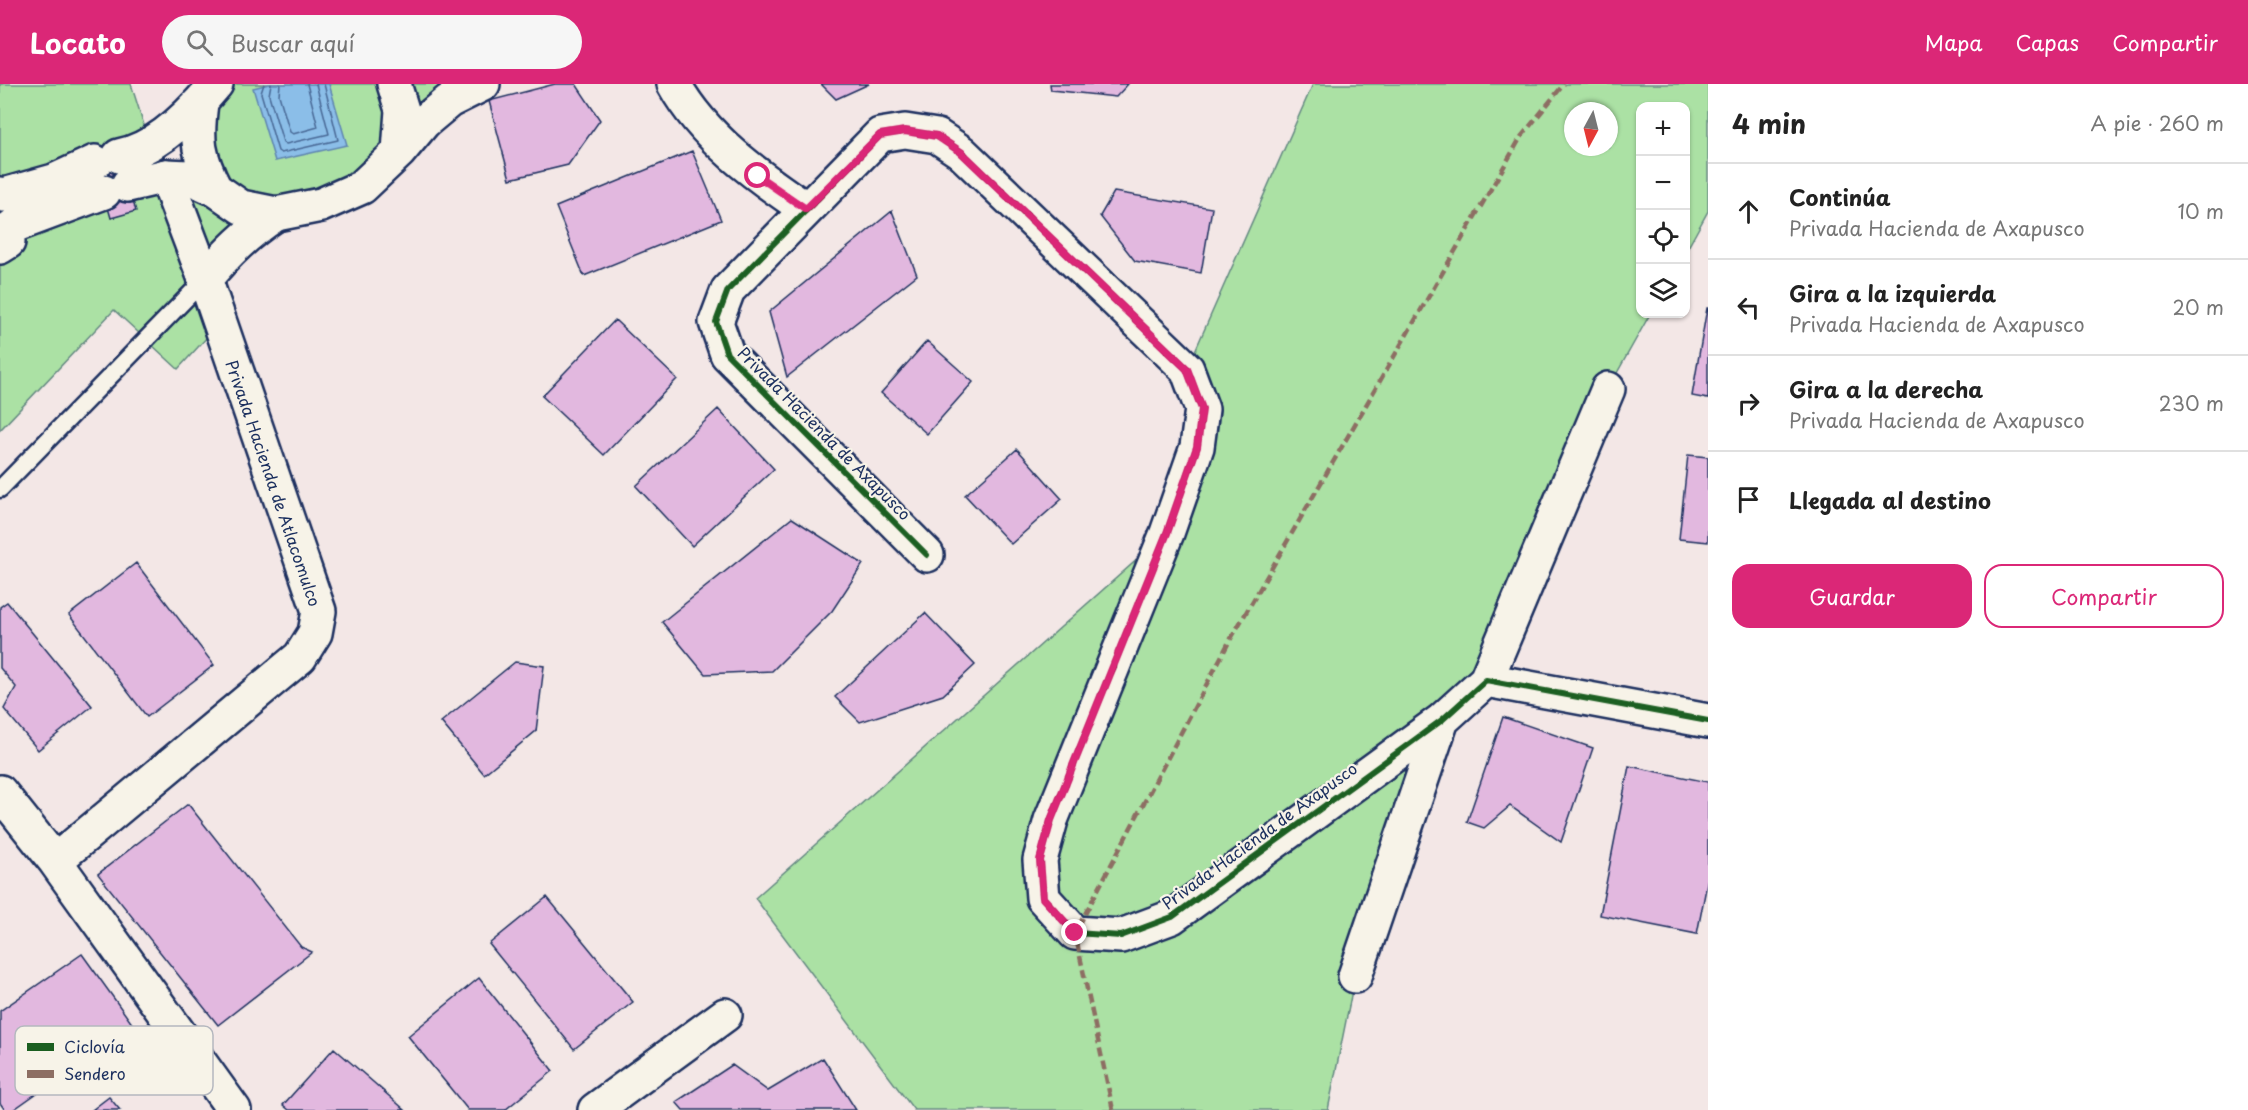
<!DOCTYPE html>
<html lang="es">
<meta charset="utf-8">
<style>
body{margin:0;font-family:"Playpen Sans",sans-serif;background:#f6f6f6;color:#222}
.controls{position:absolute;right:18px;top:18px;display:grid;overflow:hidden;border-radius:12px;box-shadow:0 2px 4px #0004}
.controls button{width:54px;height:54px;display:grid;place-items:center;padding:0;border:0;border-bottom:2px solid #e0e0e0;background:#fff;color:#222;font:30px sans-serif}
.compass{position:absolute;left:1564px;top:18px;width:54px;height:54px;border-radius:50%;background:#fff;box-shadow:0 2px 4px #0004;rotate:187deg}
.stop{position:absolute;width:18px;height:18px;margin:-14px;border:4px solid #db2777;border-radius:50%;background:#fff}
.stop.end{background:#db2777;border-color:#fff;box-shadow:0 2px 6px #0008}
.list{margin:0;padding:0;list-style:none}
h2{display:flex;justify-content:space-between;align-items:center;height:78px;margin:0;padding:0 24px;font-size:26px}
h2 small{font-size:20px;font-weight:400;color:#767676}
.list li{display:grid;grid-template-columns:39px 1fr auto;gap:18px;align-items:center;box-sizing:border-box;height:96px;padding:0 24px;border-top:2px solid #e0e0e0}
.list b{display:block;font-size:22px;white-space:nowrap}
.list p{margin:0;font-size:20px;white-space:nowrap;color:#767676}
.list em{font-size:20px;font-style:normal;color:#767676}
.actions{display:flex;gap:12px;padding:18px 24px}
.actions a{flex:1;padding:14px 0;border:2px solid #db2777;border-radius:18px;text-align:center;font-size:21px;color:#db2777}
.actions .main{background:#db2777;color:#fff}
.icon{flex:none;width:33px;height:33px;fill:none;stroke:currentColor;stroke-width:2;stroke-linecap:round;stroke-linejoin:round}
.map{position:relative;flex:none;width:1708px;height:1026px;overflow:hidden}
header{display:flex;align-items:center;gap:36px;box-sizing:border-box;height:84px;padding:0 30px;background:#db2777;color:#fff}
header strong{font-size:28px}
nav{display:flex;gap:33px;margin-inline-start:auto;font-size:21px}
.search{width:420px;height:54px;background:#f6f6f6;display:flex;align-items:center;gap:15px;box-sizing:border-box;padding:0 21px;border-radius:33px;color:#767676;font-size:22px}
main{display:flex}
aside{flex:1;background:#fff}
.map>svg:first-child{display:block}
</style>
<header>
<strong>Locato</strong>
<div class="search"><svg class="icon" aria-label="search" viewBox="0 0 24 24"><circle cx="10" cy="10" r="6"/><path d="M15 15l6 6"/></svg>Buscar aquí</div>
<nav><a>Mapa</a><a>Capas</a><a>Compartir</a></nav>
</header>
<main>
<div class="map">
<svg width="1708" height="1026" viewBox="0 0 1708 1026">
<rect width="100%" height="100%" fill="#f3e7e6"/>
<filter id="ink" filterUnits="userSpaceOnUse"><feTurbulence type="fractalNoise" baseFrequency=".0167" numOctaves="2"/><feDisplacementMap in="SourceGraphic" scale="12" xChannelSelector="R" yChannelSelector="G"/><feConvolveMatrix kernelMatrix="1 2 1 2 8 2 1 2 1" color-interpolation-filters="sRGB"/></filter>
<g filter="url(#ink)">
<path fill="#abe1a4" stroke="#638881" stroke-width="1.5" fill-rule="evenodd" d="M0,0h131l19,60h-35l-23,7 97,26 12,-74 15,-19h267l-84,68 -123,62 -71,65 15,44 -42,46 -64,-59 -114,120z
M1313,0h395v127l-22,40v-145h-46v208h10l-42,75 -122,291 -44,40 -87,256 -27,134h-414l-159,-212 412,-365 30,-87 -10,-77zM1573,27h36v36h-36z"/>
<path fill="#8bbee8" stroke="#5e85b1" stroke-width="1.5" d="M269,0h60l18,61 -72,16 -22,-73z"/>
<g fill="none" stroke-linecap="round" stroke-linejoin="round">
<path stroke="#486895" stroke-width="1.5" d="M264,0l-3,9 17,58 3,2 57,-13 -14,-56
M271,0l-2,11 14,47 3,2 43,-10 -13,-50
M280,0l-1,11 11,37 3,2 25,-7 -11,-43"/>
</g>
<path fill="#e2b8df" stroke="#1b2f5e" stroke-width="1.5" d="M555,0h21l24,36 -32,45 -58,14 -21,-78z
M821,0h48l-33,15z
M1050,0h78l-12,13 -65,-7z
M115,60l21,67 -25,7 -19,-66z
M692,67l29,69 -137,56 -28,-69z
M1114,108l98,16 -11,65 -66,-12 -35,-45z
M892,127l25,64 -130,102 -18,-65z
M1707,224h1v91l-16,-3z
M615,236l62,59 -73,76 -62,-59z
M927,257l46,41 -46,52 -46,-41z
M718,325l56,60 -82,77 -56,-60z
M1017,365l45,50 -51,45 -46,-49z
M1688,371l20,2v85l-29,-3z
M792,434l71,46 -31,47 -60,60 -67,3 -43,-52z
M136,479l78,102 -67,52 -78,-102z
M7,518l85,104 -54,44 -34,-41 12,-22 -16,-19v-61z
M925,529l50,52 -32,30 -83,27 -25,-25z
M515,578l29,4 -8,65 -52,43 -43,-52z
M1503,633l90,31 -32,94 -51,-36 -26,22 -17,-6z
M1629,682l79,16v96l-11,56 -97,-19z
M188,720l113,143 11,5 -94,73 -120,-151z
M547,813l86,105 -59,47 -85,-105z
M82,870l51,71 -120,85h-8l-5,-7v-92z
M479,894l74,93 -48,39h-37l-60,-74z
M334,964l71,62h-116l-6,-5z
M823,974l33,52h-173l-7,-8 56,-37 36,26z
M109,1013l11,13h-28z"/>
<g fill="none" stroke-linecap="round" stroke-linejoin="round">
<g stroke="#1b2f5e" stroke-width="21">
<path id="service" d="M0,405l205,-210"/>
</g>
<g stroke="#1b2f5e" stroke-width="38">
<path id="minor" d="M674,0c29,53 83,92 132,125
M205,195c23,-27 41,-45 71,-65
M927,471l-200,-201 -11,-32 12,-32 152,-155 25,-4 32,5 24,16 226,217 15,40 -5,38 -30,86 -116,287 -11,40 3,38 32,35 46,3 51,-19 270,-197 44,-40 222,41
M1486,596l122,-291
M0,708l55,69 179,249
M55,777l245,-204 15,-24 4,-22 -114,-332 -39,-103
M1355,892l87,-256
M595,1026l130,-95"/>
</g>
<g stroke="#1b2f5e" stroke-width="38">
<path id="tertiary" d="M394,0l8,26 -3,42
M201,19c-5,38 -3,52 14,86
M119,72c38,-7 73,-43 97,-72
M128,101l38,-9 23,1 26,12 26,18 35,7 45,-9 41,-18 37,-35 25,-30 25,-21 34,-17
M0,110l4,1 50,-14 41,-19
M13,142l91,-34"/>
</g>
<g stroke="#1b2f5e" stroke-width="38">
<path id="secondary" d="M0,163l8,-5"/>
</g>
<use href="#service" stroke="#f7f3e8" stroke-width="16"/>
<use href="#minor" stroke="#f7f3e8" stroke-width="33"/>
<use href="#tertiary" stroke="#f7f3e8" stroke-width="33"/>
<use href="#secondary" stroke="#f7f3e8" stroke-width="33"/>
<path stroke="#8d6e63" stroke-width="4.5" stroke-dasharray="9 4.5" stroke-linecap="butt" d="M1113,1026l-38,-177 154,-291 292,-505 43,-53"/>
<g stroke="#f7f3e8" stroke-width="10">
<path id="cycleway" d="M927,471l-200,-201 -11,-32 12,-32 152,-155 25,-4 32,5 24,16 226,217 15,40 -5,38 -30,86 -116,287 -11,40 3,38 32,35 46,3 51,-19 270,-197 44,-40 222,41"/>
</g>
<use href="#cycleway" stroke="#1b5e20" stroke-width="6"/>
</g>
</g>
<g fill="none" stroke-linecap="round" stroke-linejoin="round" filter="url(#ink)">
<path stroke="#db2777" stroke-width="8" d="M758,92l48,33 74,-74 25,-4 32,5 24,16 226,217 15,40 -5,38 -30,86 -116,287 -11,40 3,38 32,35"/>
</g>
<g text-anchor="middle" dominant-baseline="central" stroke-width="4.5" stroke-linejoin="round" paint-order="stroke">
<g font-size="16" fill="#1b2f5e" stroke="#f7f3e8">
<text transform="translate(825 349) rotate(45)">Privada Hacienda de Axapusco</text>
<text transform="translate(274 399) rotate(71)">Privada Hacienda de Atlacomulco</text>
<text transform="translate(1259 751) rotate(-36)">Privada Hacienda de Axapusco</text>
</g>
</g>
<rect x="15" y="942" width="198" height="69" rx="9" fill="#f7f3e8" stroke="#b5b8bf" stroke-width="1.5"/>
<rect x="27" y="959" width="27" height="8" fill="#1b5e20"/>
<rect x="27" y="986" width="27" height="8" fill="#8d6e63"/>
<g font-size="16" fill="#1b2f5e">
<text x="64" y="969">Ciclovía</text>
<text x="64" y="996">Sendero</text>
</g>
</svg>
<div class="controls">
<button>+</button>
<button>−</button>
<button><svg class="icon" aria-label="locate" viewBox="0 0 24 24"><circle cx="12" cy="12" r="6"/><path d="M12 2v4M12 18v4M2 12h4M18 12h4"/></svg></button>
<button><svg class="icon" aria-label="layers" viewBox="0 0 24 24"><path d="M12 4l9 5-9 5-9-5zM3 14l9 5 9-5"/></svg></button>
</div>
<svg class="compass" viewBox="-18 -18 36 36"><path d="M0-13l5 13h-10z" fill="#e53935"/><path d="M0 13l5-13h-10z" fill="#767676"/></svg>
<div class="stop" style="left:758px;top:92px"></div>
<div class="stop end" style="left:1075px;top:849px"></div>
</div>
<aside>
<h2>4 min<small>A pie · 260 m</small></h2>
<ul class="list">
<li><svg class="icon" aria-label="ahead" viewBox="0 0 24 24"><path d="M12 20V5M6 11l6-6 6 6"/></svg><div><b>Continúa</b><p>Privada Hacienda de Axapusco</p></div><em>10 m</em></li>
<li><svg class="icon" aria-label="left" viewBox="0 0 24 24"><path d="M17 20v-9H6M10 6l-5 5 5 5"/></svg><div><b>Gira a la izquierda</b><p>Privada Hacienda de Axapusco</p></div><em>20 m</em></li>
<li><svg class="icon" aria-label="right" viewBox="0 0 24 24"><path d="M7 20v-9h11M14 6l5 5-5 5"/></svg><div><b>Gira a la derecha</b><p>Privada Hacienda de Axapusco</p></div><em>230 m</em></li>
<li><svg class="icon" aria-label="arrive" viewBox="0 0 24 24"><path d="M6 21V4h12l-3 4 3 4H6"/></svg><div><b>Llegada al destino</b></div></li>
</ul>
<div class="actions"><a class="main">Guardar</a><a>Compartir</a></div>
</aside>
</main>
